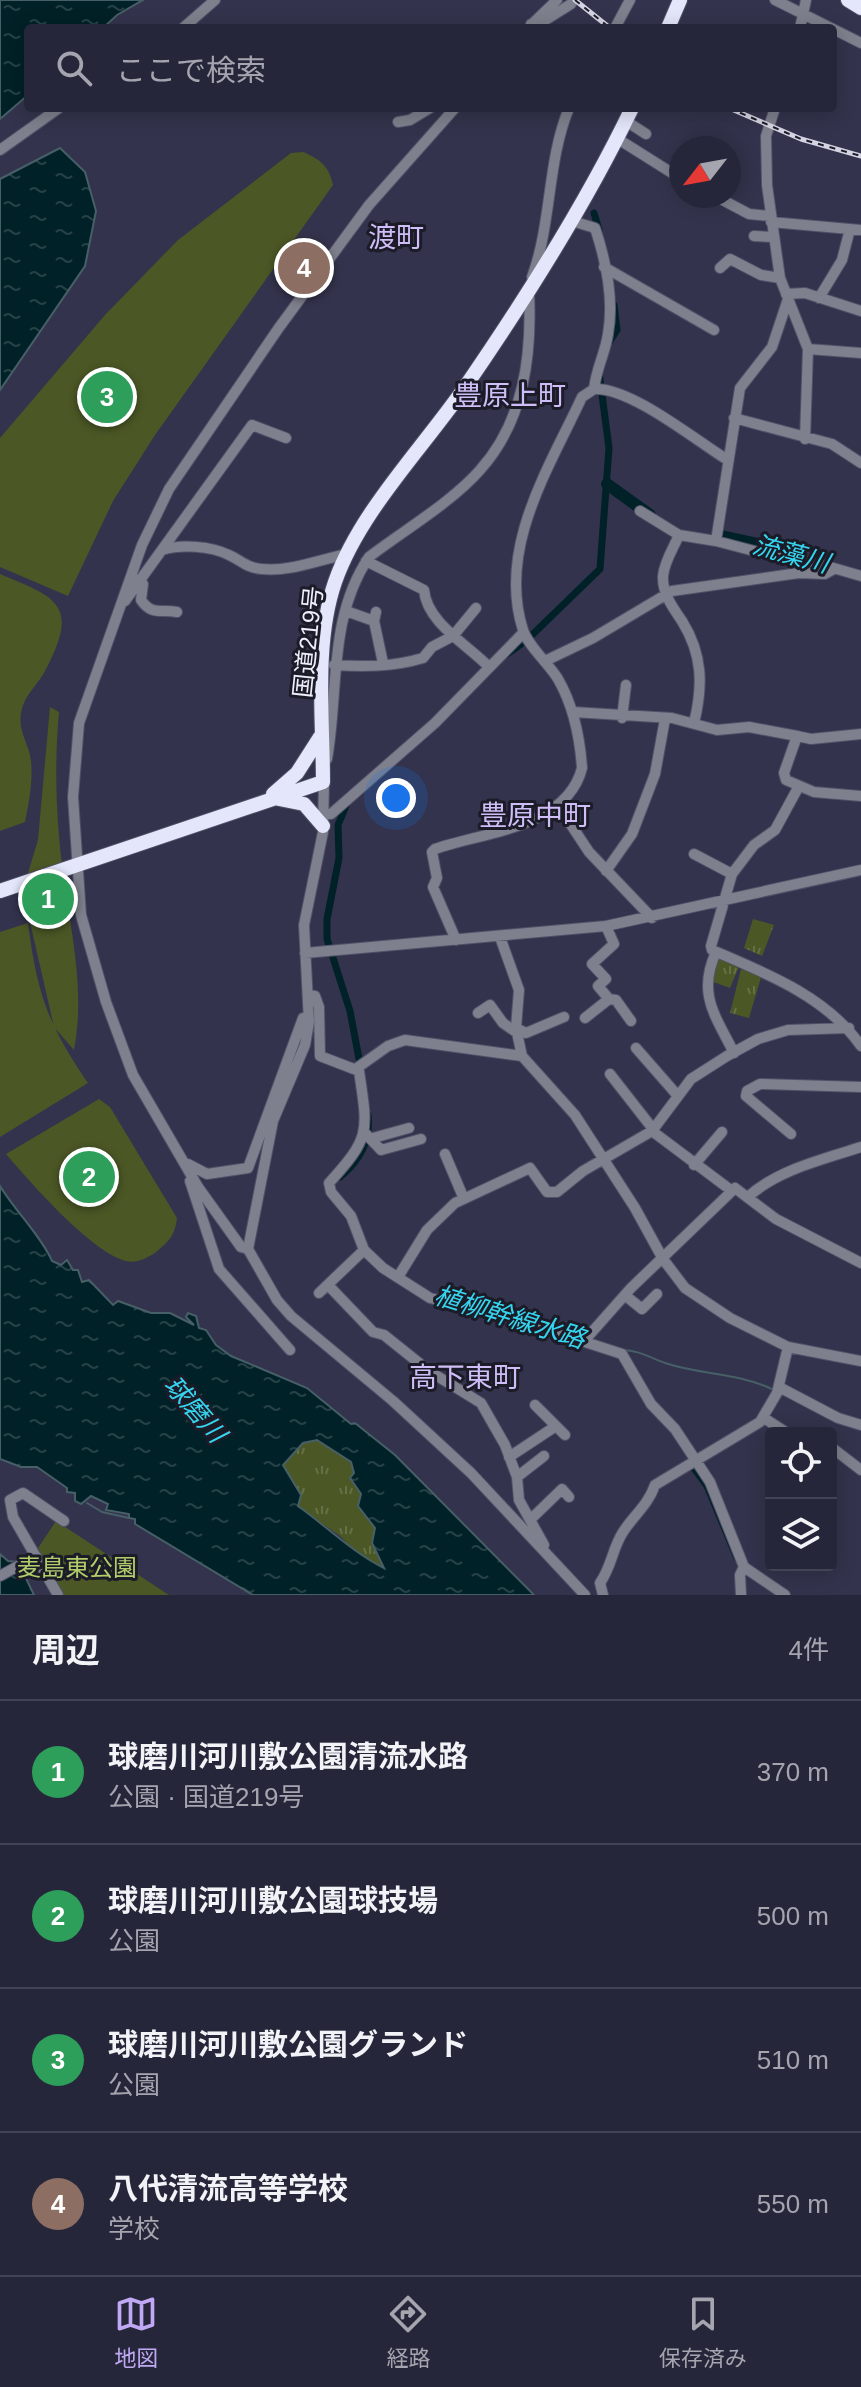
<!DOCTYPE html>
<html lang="ja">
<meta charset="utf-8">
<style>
body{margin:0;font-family:Helvetica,"Noto Sans JP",sans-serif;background:#2e2e42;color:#f1f3f6}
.controls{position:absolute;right:24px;bottom:24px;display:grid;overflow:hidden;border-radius:8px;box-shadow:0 4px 20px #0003}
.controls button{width:72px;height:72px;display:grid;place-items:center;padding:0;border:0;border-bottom:2px solid #424354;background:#26263a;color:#f1f3f6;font:40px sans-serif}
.compass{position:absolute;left:669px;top:136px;width:72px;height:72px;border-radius:50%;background:#26263a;box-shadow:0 4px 20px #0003;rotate:239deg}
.you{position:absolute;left:396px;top:798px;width:28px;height:28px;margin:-20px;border:6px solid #fff;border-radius:50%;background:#1a73e8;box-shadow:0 0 0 12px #1a73e833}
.badge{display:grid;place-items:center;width:52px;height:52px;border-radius:50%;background:#c0a8f4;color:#fff;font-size:26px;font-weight:700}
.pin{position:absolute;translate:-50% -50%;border:4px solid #fff;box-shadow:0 2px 8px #0006}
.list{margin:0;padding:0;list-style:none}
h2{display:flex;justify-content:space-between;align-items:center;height:104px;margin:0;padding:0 32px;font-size:34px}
h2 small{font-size:26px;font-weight:400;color:#a4a5af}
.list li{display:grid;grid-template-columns:52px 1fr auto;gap:24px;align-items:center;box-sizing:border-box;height:144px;padding:0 32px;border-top:2px solid #424354}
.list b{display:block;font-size:30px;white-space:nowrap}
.list p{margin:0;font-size:26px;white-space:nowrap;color:#a4a5af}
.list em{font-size:26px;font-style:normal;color:#a4a5af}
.icon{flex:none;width:44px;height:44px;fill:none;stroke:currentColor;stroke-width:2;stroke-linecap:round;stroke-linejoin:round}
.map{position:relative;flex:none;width:861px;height:1595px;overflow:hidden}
.search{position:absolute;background:#26263a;box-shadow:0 4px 20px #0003;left:24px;right:24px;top:24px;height:88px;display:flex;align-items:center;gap:20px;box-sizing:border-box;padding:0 28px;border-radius:8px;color:#a4a5af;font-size:30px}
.sheet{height:680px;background:#26263a}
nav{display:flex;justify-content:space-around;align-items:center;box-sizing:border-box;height:112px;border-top:2px solid #424354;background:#26263a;font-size:22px;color:#a4a5af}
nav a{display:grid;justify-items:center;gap:4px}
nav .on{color:#c0a8f4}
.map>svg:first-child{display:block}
</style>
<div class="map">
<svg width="861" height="1595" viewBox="0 0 861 1595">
<defs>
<pattern id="grass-tufts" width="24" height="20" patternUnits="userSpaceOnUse" patternTransform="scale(2)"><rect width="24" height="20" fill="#4b5825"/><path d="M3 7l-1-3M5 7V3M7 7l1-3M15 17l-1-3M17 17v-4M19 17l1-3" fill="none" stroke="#657046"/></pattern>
<pattern id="water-ripples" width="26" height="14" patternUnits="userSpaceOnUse" patternTransform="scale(2)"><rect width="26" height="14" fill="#002127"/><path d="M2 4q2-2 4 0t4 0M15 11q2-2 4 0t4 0" fill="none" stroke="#264247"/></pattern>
</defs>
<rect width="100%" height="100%" fill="#33334d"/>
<path fill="url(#grass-tufts)" d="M753,919l21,6 -12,31 -18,-8z
M718,954l22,10 -10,24 -19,-7z
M742,965l20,9 -13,44 -19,-5z
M317,1440l34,22 4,11 -5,5 12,16 -4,12 17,23 10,40 -27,-15 -18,-18 -43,-30 -14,-41 20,-22z"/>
<path fill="#4b5825" d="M303,152c17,7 26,14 30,33l-178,250 -42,66 -45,95 -68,-29v-129l105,-123 73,-75 113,-87z
M0,574c58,24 80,31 45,97 -8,15 -21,24 -24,42 -3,20 8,30 10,48 2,21 -2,41 -6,61l-25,9z
M50,707l9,5c-5,54 -3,112 5,167 8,59 21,112 10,171l-20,-23 -24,-105 -2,-49 10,-33z
M28,923c9,70 20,102 60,160l-88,54v-205z
M99,1099l11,8 67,111c-2,18 -9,24 -22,35 -8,5 -19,11 -29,8 -35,-9 -96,-79 -120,-107z
M56,1521l113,74h-108l-23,-47z"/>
<path fill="url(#water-ripples)" stroke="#475f67" stroke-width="2" fill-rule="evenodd" d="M0,0h143l-26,15 -14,13h-75v67l-28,24z
M60,148l25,24 11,39 -11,55 -85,124v-211z
M0,1186c16,26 41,50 52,75l9,4 6,-5 6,10h5l4,12 7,-2 24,25 5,-4 33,12h19l24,12 -8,-8 2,-4 8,3 3,12 7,2 10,15 15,11 76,32 44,36 4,-1 40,32 139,140h-281l-118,-71v-5l-6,-1v-4l-23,-4 2,-6 -17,-8 -10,8 -6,-3v-8l-8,-1v-4l-30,-21h-16l-21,-8zM317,1440l34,22 3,11 -4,5 11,16 -3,12 17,22 -3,15 12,25c-32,-16 -58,-42 -86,-62l3,-11 -18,-30 20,-22z
M0,1554l8,7 10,1 16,33h-34z"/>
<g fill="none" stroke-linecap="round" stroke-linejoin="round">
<path stroke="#475f67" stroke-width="2" d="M623,1350c15,0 28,8 42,13 36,12 69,9 107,26
M87,1503l15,9 27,6"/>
<path stroke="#002127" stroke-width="7" d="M594,213l5,17
M605,349l12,-19 -3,-25
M531,636l69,-67 9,-121 -10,-76
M506,655l18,-13
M346,806l-8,19 1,33 -12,61v20l23,72 10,53
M340,1177c20,-17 31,-36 28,-62
M693,1467l14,19 30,72"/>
<path stroke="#002127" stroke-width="12" d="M607,484l43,31
M721,536l59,13"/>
<g stroke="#515169" stroke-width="12">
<path id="minor" d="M775,0l86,43
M531,24l5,2 35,-22
M532,24l25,-24
M183,28l32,-28
M615,28l15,-28
M800,28l6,-28
M775,108l-9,28 1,49 13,93 28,71 -3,90
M626,121l20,13
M398,122l12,-2 20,-12
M618,139l54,34 9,1
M0,150l59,-42
M715,196l34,18 21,2
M572,221l23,7c11,33 19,72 13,106 -3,20 -12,35 -14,55
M771,222l90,8
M754,236l18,1
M604,267l110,63
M720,268l10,-9 31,16 19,3
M532,277c20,-54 15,-116 37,-169
M786,294l19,-1 56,18
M819,298l23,-38 8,-31
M788,299l-16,48 -32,41 -24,153 42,11h20l83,24
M808,349l53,4
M734,418l98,26 29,19
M640,511l39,24 37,6
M679,535c-5,12 -15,27 -16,41 -1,17 10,32 19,45 21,34 21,65 12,102
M162,550c19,-6 49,-4 67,5 13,6 18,13 33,14 29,3 58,-10 86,-15
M366,561l58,29c3,33 43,54 65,77
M139,579l4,5 -2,16c11,16 20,9 36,12
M125,601l127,-176 34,13
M346,611l28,10 2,-9
M374,621l9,42
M545,661l48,-23 79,-47 127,-18 26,1 9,-5
M334,665c30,2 59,2 89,-7l9,-11 21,-11 23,-28
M573,712l99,6 45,12 32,-3 48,9 -13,37 2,7 28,12 47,4
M622,718l4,-33
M797,736l14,3 50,-5
M327,759c12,-68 1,-141 42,-202 34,-26 83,-55 111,-87 44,-49 52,-114 49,-177
M324,779l-1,53 -19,93 5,97 -4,23 -32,76 -25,128 29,51 14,16 102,85 78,72 114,122
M799,786l-24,44 -21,15 -22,29 -21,72 1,4c54,23 115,47 149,96
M558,805l31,47 63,66
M324,814h7l104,-91 88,-90
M694,854l38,20
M606,871l26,-37 23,-60 10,-55
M500,937l19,53 -3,38 6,28 53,59 60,93 28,51 22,29 45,30 58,29 73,14
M456,940l-23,-53 4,-9 -5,-26 3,-3c48,-17 132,-21 147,-81 -2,-29 -9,-63 -24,-89 -9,-15 -30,-33 -35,-49 -26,-82 26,-162 59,-233l12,-8c36,-2 100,50 132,70
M716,952c-19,42 -1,63 18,101
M305,953l301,-27 255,-56
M309,995l6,1 4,11 1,49 39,15c9,61 12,66 -30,112l2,9 20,24 13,34 19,18 47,30 75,18 117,38 29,50 24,25 35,53 34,85 41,28
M609,999l7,1 15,21
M478,1013l12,-8 13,18 13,9
M585,1018l24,-19 -11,-13 8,-7 -14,-15 22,-20 -8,-18
M516,1028l10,5 38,-16
M636,1048l42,48
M357,1068l31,-22 17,-6 117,16
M610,1074l43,55
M652,1131l80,60 3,-3 41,31 85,44
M365,1133l16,17 40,-11
M791,1134l-45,-38 1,-5 13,-7 101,3
M373,1138l36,-10
M445,1154l19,45
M188,1164l19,10 41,-6 55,-150
M694,1165l28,-33
M190,1181l29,88 71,81
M748,1197c29,-27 76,-38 113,-50
M248,1249l-7,-2 -43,-60 -65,-112 -27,-73 -25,-87 -8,-118 6,-74 63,-178 27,-56 109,-160 91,-124 86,-97
M398,1277l29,-47 28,-27 75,-35 17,24h10l26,-21 69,-40 39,-52 36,-23 31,-17 30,-9 61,-2
M328,1285l45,47 11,3 45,36 52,32 24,42 12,32 2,23 25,45
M319,1293l45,-43
M626,1296l16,13 15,-15
M584,1341l47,-53 101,-97
M779,1387l59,31 23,7
M535,1405l30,30
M764,1418l23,15
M831,1447l30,23
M509,1457l47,-31
M517,1477l27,-21
M530,1520l32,-31 7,8
M0,1576l36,-20
M58,1595l-45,-78 -3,-17 13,-7 41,28
M603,1595l-3,-12c12,-17 12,-34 23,-51 11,-17 25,-27 32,-47l105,-63 17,-29 11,-46
M741,1595l-1,-20 4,-8"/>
</g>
<g stroke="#515169" stroke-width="16">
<path id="highway" d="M848,0l13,8
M668,28l12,-28
M273,794l24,-21 23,-36
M279,799l25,5 19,22
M0,891l323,-109c0,-64 -9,-139 12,-200 24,-69 86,-132 128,-192 62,-90 122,-184 169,-282"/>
</g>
<use href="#minor" stroke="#7e808d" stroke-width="10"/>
<use href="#highway" stroke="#e4e7fb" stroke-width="14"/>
<g stroke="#d3d3e3" stroke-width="5">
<path id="rail" d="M575,0l35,28
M729,108l72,31 60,17"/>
</g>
<use href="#rail" stroke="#1c1c28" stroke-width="2" stroke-dasharray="6" stroke-linecap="butt"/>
</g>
<g text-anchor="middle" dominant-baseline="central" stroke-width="6" stroke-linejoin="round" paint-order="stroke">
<g font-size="24" fill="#eeeffd" stroke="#1c1c28">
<text transform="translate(308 642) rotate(-84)">国道219号</text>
</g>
<g font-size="24" fill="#b2cd6a" stroke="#1c1c28">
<text x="77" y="1567">麦島東公園</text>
</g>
<g font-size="26" font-style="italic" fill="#36d5ef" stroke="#1c1c28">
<text transform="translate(791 554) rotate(15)">流藻川</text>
<text transform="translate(510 1317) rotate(17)">植柳幹線水路</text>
<text transform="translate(195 1409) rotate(49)">球磨川</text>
</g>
<g font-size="28" fill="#cebdf6" stroke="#1c1c28">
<text x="396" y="237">渡町</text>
<text x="510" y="395">豊原上町</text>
<text x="535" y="815">豊原中町</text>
<text x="465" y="1377">高下東町</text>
</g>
</g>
</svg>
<div class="controls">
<button><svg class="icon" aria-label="locate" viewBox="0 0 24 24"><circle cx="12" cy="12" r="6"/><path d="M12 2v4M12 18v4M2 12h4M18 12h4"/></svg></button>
<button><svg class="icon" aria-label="layers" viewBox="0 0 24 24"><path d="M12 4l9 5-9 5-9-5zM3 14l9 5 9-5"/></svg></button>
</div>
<svg class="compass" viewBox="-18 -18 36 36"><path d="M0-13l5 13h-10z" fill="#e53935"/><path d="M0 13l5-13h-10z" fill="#a4a5af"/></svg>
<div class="you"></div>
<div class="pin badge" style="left:48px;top:899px;background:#2e9e5b">1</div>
<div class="pin badge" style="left:89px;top:1177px;background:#2e9e5b">2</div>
<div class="pin badge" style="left:107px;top:397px;background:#2e9e5b">3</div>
<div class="pin badge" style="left:304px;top:268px;background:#8d6e63">4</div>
<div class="search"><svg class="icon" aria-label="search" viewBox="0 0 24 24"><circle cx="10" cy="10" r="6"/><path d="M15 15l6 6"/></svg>ここで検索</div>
</div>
<section class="sheet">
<h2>周辺<small>4件</small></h2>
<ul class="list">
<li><span class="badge" style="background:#2e9e5b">1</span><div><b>球磨川河川敷公園清流水路</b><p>公園 · 国道219号</p></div><em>370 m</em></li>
<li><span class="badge" style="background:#2e9e5b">2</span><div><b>球磨川河川敷公園球技場</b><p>公園</p></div><em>500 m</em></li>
<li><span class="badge" style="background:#2e9e5b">3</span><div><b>球磨川河川敷公園グランド</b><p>公園</p></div><em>510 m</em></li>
<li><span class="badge" style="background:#8d6e63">4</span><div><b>八代清流高等学校</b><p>学校</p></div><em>550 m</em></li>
</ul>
</section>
<nav>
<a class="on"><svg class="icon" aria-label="map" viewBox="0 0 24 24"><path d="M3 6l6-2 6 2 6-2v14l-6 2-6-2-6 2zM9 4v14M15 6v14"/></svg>地図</a>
<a><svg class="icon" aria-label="directions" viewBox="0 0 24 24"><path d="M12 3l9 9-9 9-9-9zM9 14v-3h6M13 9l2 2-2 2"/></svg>経路</a>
<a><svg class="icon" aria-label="saved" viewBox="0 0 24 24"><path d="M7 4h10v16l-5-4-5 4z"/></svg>保存済み</a>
</nav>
